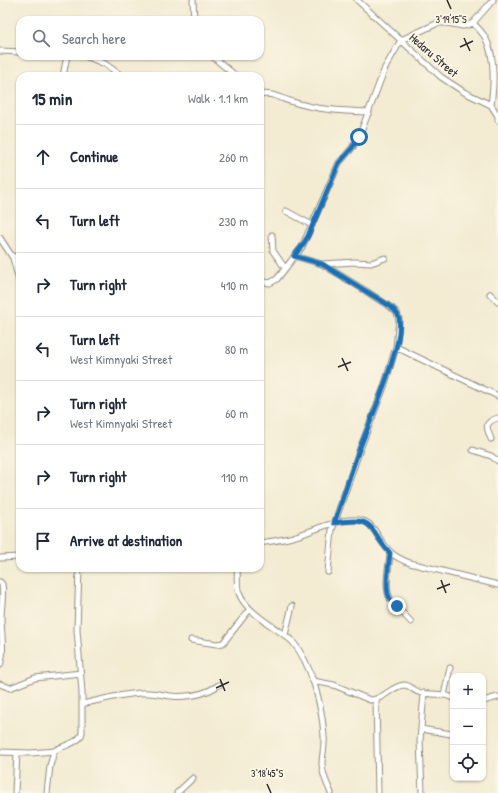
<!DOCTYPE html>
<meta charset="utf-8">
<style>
body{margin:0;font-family:"Patrick Hand",sans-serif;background:#f2f2f3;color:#1f2937}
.controls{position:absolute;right:12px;bottom:12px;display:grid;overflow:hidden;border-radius:8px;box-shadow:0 1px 3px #0004}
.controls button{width:36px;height:36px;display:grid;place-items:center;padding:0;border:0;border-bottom:1px solid #e0e1e3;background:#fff;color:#1f2937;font:20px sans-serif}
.stop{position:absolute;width:12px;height:12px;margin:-9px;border:3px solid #1f6fb2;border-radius:50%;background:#fff}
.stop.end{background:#1f6fb2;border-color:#fff;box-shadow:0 1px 4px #0008}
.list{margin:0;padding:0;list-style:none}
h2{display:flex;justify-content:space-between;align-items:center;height:52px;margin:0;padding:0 16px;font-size:17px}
h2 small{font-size:13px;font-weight:400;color:#747a83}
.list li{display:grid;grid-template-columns:26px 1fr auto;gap:12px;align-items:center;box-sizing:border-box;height:64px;padding:0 16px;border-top:1px solid #e0e1e3}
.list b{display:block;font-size:15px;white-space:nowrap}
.list p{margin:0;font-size:13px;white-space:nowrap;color:#747a83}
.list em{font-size:13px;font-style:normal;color:#747a83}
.icon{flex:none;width:22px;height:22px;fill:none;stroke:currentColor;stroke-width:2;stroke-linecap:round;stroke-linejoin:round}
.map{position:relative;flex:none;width:498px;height:793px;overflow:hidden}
.search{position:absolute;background:#fff;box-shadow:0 1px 3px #0004;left:16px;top:16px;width:248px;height:44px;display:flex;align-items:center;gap:10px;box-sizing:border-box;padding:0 14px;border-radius:12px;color:#747a83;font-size:15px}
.panel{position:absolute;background:#fff;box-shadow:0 1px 3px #0004;left:16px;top:72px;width:248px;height:500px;border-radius:12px}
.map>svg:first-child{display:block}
</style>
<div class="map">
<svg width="498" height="793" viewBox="0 0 498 793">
<rect width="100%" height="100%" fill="#fcf5e5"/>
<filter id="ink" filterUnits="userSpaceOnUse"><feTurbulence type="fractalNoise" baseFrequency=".025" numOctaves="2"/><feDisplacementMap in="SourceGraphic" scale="8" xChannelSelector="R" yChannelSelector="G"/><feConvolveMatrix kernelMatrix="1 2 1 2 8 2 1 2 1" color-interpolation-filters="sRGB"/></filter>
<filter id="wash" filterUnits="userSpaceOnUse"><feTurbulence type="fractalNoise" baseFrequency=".012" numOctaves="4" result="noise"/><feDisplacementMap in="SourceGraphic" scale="16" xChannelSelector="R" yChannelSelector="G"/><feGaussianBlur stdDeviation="0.9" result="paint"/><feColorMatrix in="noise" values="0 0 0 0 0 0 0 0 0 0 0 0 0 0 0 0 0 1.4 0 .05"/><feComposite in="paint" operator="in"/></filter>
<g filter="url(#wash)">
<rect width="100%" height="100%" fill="#f3ebd2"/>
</g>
<g filter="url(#ink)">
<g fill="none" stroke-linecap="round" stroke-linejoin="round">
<g stroke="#8f8b7e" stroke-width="7">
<path id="minor" d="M193,0l1,20
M357,0l84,77 23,15 27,13 7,11v4
M473,23c4,4 9,9 12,14 10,18 9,47 6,68
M0,51l20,1
M85,56l20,8 17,12
M212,56l24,20
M63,76l4,-20
M260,95c11,-3 19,3 30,6 26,9 52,10 79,11
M286,211l26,14
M272,235l1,16 12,17
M0,238l13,20 7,26
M294,256l28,8 44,27 27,18 4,4 2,7 -3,27 -12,40 -24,62 -28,81 -4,42
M13,258l7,-4
M322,264l33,-2 16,1 14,-5
M260,281l10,2 7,-4 25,-32 37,-84 13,-15 7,-11 26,-69 16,-28 37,-17h9l16,3 5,-1 5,-2 20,-23
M490,294l8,8
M396,347l102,49
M491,439c-5,-12 -7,-17 7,-21
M473,450l18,6 7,5
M260,543c12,-2 24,-3 36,-7 18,-5 56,-25 73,-12 4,4 7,8 9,12 10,15 15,21 32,27l88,22
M390,553c-1,15 -6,32 0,46l21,23
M0,558l20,-1
M237,568c1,8 -1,18 2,25 7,20 37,34 53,48 20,23 30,65 32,95 1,10 -2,19 -2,28 0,10 5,20 9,29
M0,582l2,2c2,11 -1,23 -1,34 0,13 4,36 -1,47
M285,635l7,-29
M191,640l26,4 6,-1 27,-34
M313,681l21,4 36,15c14,0 21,-14 34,-15 6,0 9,5 14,7 8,3 17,1 26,3 3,0 6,2 9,3
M0,684l10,4 25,-10 46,-5
M444,695l6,-27
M376,700l2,93
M483,701l15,-4
M82,704c19,-4 39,-10 59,-11 11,-1 20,2 30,3 18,2 33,-1 48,-11
M421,729l30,5
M0,752l31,1 23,-2
M15,793l2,-40
M47,793l3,-27 4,-15c9,-6 25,-7 28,-18v-41l-5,-62 2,-62
M177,793l16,-15
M422,793l-2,-53 4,-47"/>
</g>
<use href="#minor" stroke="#fff" stroke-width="5"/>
</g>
</g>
<g fill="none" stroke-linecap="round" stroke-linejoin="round" filter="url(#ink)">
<path stroke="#1f6fb2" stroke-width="5" d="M359,137l-7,11 -13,15 -31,73 -6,10 -8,10 28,8 63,39c5,4 13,8 14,15 2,13 -2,28 -6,40 -9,32 -22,61 -34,92 -9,24 -16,49 -25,73 44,-7 32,4 56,30 -1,12 -6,36 0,46 1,2 4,5 7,7"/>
</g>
<path fill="none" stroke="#2b2b2b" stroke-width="1.5" d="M447,0l4,9M464,38l6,13M460,47l13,-6M342,358l6,13M338,367l13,-5M441,580l5,13M437,589l13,-5M220,679l5,12M216,688l13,-6M267,784l4,9"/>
<g text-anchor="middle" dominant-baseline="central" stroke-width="4" stroke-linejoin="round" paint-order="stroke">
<g font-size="12" fill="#2b2b2b" stroke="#fcf5e5">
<text transform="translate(434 55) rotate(41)">Hedaru Street</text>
</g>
</g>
<g font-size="10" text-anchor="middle" fill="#2b2b2b" stroke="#fcf5e5" stroke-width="4" stroke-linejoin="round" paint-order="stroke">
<text x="451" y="23">3°19'15"S</text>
<text x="267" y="777">3°18'45"S</text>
</g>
</svg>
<div class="controls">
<button>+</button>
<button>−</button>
<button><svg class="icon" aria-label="locate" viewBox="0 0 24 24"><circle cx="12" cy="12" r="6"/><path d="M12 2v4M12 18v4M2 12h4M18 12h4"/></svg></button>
</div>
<div class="stop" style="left:359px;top:137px"></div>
<div class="stop end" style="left:397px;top:606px"></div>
<div class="search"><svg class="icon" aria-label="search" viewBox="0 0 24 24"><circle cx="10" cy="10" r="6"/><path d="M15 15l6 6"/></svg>Search here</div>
<section class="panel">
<h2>15 min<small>Walk · 1.1 km</small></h2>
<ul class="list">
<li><svg class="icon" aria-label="ahead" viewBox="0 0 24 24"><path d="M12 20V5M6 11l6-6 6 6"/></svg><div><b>Continue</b></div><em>260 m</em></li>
<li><svg class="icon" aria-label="left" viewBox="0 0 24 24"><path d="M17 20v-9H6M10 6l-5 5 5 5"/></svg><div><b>Turn left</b></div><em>230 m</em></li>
<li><svg class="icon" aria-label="right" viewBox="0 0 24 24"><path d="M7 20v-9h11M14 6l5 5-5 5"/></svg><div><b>Turn right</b></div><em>410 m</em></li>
<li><svg class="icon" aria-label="left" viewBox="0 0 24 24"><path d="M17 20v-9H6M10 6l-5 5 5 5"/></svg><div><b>Turn left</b><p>West Kimnyaki Street</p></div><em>80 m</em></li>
<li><svg class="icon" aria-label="right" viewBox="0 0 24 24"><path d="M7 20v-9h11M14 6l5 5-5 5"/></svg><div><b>Turn right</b><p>West Kimnyaki Street</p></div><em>60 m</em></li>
<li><svg class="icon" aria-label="right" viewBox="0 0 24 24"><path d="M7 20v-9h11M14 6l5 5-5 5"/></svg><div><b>Turn right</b></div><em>110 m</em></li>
<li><svg class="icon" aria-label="arrive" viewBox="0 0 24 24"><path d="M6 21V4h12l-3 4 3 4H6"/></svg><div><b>Arrive at destination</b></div></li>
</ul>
</section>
</div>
